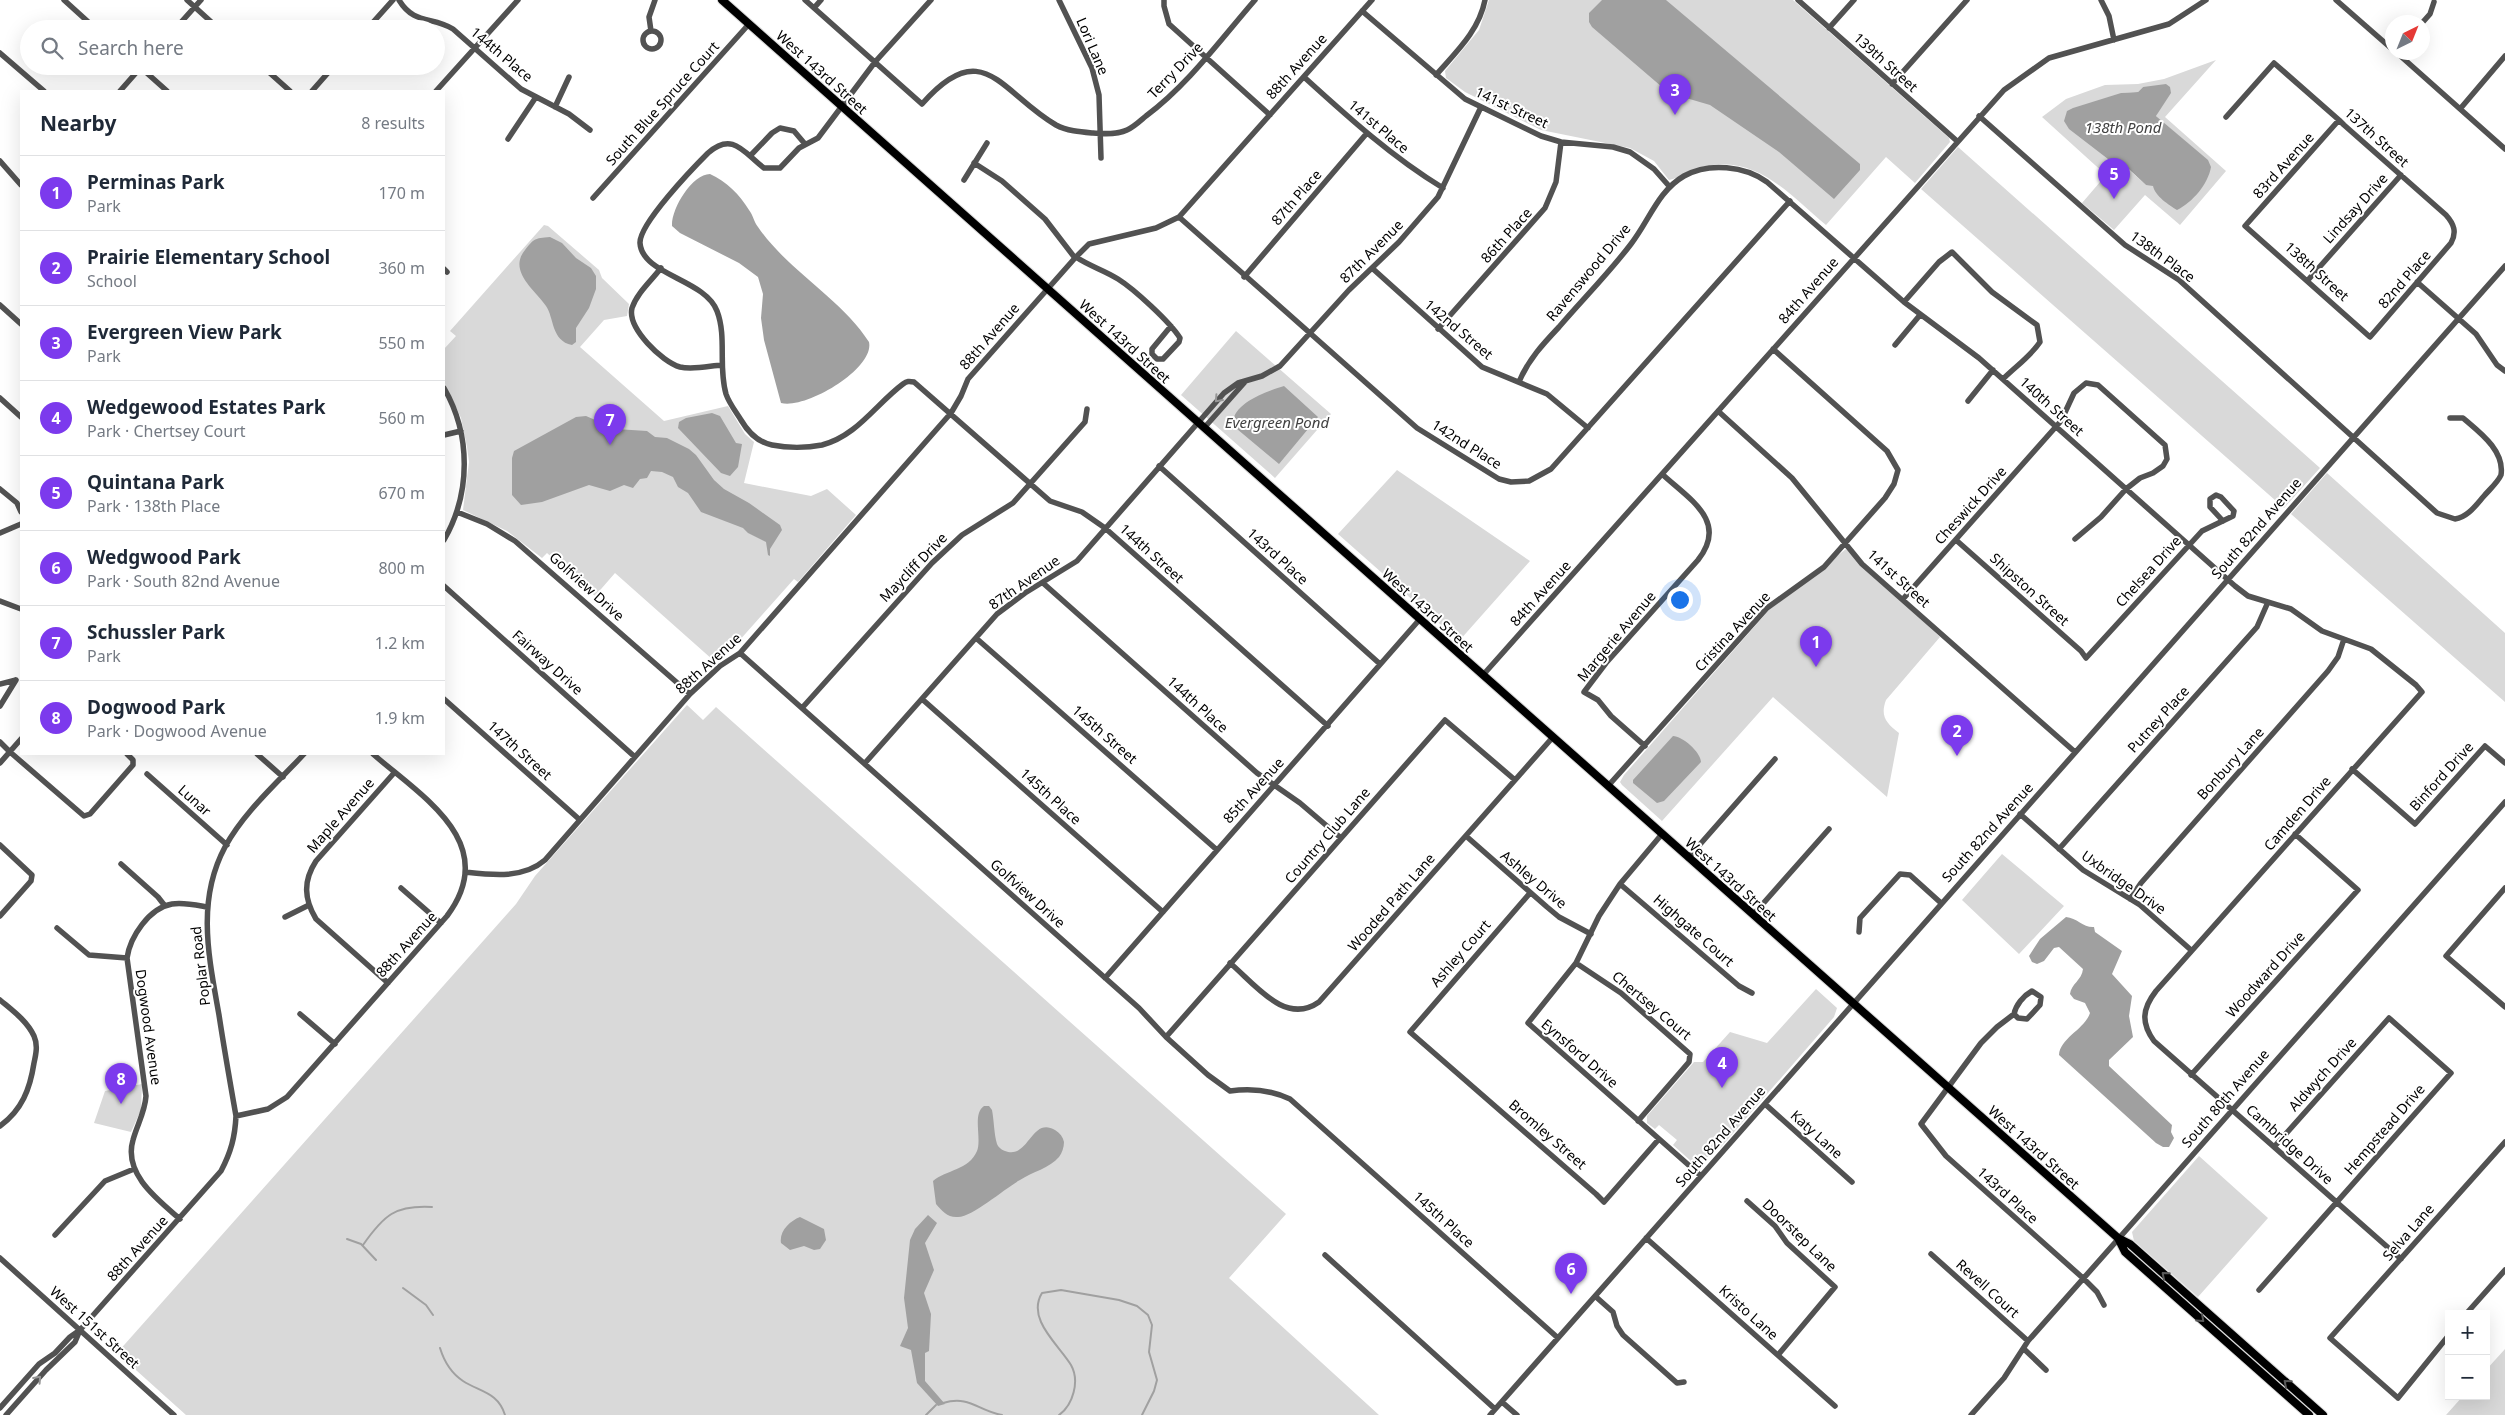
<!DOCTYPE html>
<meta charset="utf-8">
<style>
body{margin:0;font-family:"Noto Sans",sans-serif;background:#f6f6f7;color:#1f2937}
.controls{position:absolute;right:15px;bottom:15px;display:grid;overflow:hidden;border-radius:0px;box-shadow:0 5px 20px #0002}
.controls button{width:45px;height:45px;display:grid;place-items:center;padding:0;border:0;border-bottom:1px solid #e0e1e3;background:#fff;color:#1f2937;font:25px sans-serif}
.compass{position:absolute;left:2385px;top:15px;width:45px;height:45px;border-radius:50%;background:#fff;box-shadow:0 5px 20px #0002;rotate:43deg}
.you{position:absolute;left:1679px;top:599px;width:18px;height:18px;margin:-12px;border:4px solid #fff;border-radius:50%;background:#1a73e8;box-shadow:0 0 0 8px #1a73e833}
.badge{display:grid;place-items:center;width:32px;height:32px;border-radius:50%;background:#7c3aed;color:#fff;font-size:16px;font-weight:700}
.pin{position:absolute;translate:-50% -41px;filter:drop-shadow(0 1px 2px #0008)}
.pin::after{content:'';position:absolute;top:26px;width:18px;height:15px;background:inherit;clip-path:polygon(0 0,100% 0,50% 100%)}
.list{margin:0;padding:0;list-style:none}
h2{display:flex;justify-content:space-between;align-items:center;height:65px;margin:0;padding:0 20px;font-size:21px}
h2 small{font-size:16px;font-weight:400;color:#747a83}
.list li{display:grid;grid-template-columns:32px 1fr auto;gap:15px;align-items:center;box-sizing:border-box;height:75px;padding:0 20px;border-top:1px solid #e0e1e3}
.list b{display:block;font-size:19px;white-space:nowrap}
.list p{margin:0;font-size:16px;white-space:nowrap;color:#747a83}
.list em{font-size:16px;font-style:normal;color:#747a83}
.icon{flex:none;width:28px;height:28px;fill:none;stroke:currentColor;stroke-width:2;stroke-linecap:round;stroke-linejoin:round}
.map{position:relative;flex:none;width:2505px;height:1415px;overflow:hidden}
.search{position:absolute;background:#fff;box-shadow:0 5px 20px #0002;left:20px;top:20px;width:425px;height:55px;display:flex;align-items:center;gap:12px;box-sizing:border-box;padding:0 18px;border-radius:28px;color:#747a83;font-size:19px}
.panel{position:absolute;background:#fff;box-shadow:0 5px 20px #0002;left:20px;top:90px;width:425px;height:665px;border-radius:0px}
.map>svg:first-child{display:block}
</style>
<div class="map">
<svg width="2505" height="1415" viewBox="0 0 2505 1415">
<rect width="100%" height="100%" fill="#fff"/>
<path fill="#d9d9d9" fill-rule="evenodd" d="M1489,0h304l156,138 1,4 -35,41 -29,-26 -60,68c-36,-30 -69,-70 -120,-59 -13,3 -24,11 -37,14l-15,-19 -24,-13 -89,-18 -76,-38 -19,-14 -1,-7 34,-41z
M2216,60l-51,57 61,54 -46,54 -35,-30 -31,35 -32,-27 24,-28 -64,-58 24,-18 39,-14 33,-1 26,-5zM2143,87l15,24 -2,5 45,39 -55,30 -28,-25 -9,4 -1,-5 13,-66 17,-1z
M1958,147l362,321 -36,40 -363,-319z
M544,225l4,1 51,44 3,8 27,26 -2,12 -23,4 -24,27 84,74 64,-15 17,28 9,8 -10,41 67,13 16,-7 29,26 -58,67 -4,-3 -56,63 -25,18 -98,-87 -20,23 -48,-43 -5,5 -35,-27 -44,-21 6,-48 -2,-15 -6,-29 -17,-36v-33l12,-13 -6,-5z
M1236,331l95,83 -56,64 -94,-83z
M1397,470l133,91 -71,80 -121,-107z
M2327,473l178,160v69l-214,-188z
M1846,549l94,88 -54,63c-6,16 0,23 13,33l-12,64 -114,-100 -111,124 -40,-36 -2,-3 4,-7 145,-165z
M687,705l16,15 13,-13 570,507 -57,64 150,137h-1193l-69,-62 399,-449 19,-28z
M2002,854l62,52 -45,48 -57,-54z
M1816,989l21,19 -3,9 -113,130 -23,17 -6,-2 -19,-17 4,-5 -18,-15 -4,4 -8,-6v-7l47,-54h9l27,-30 37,11z
M142,1084l-1,26 -10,22 -37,-9 11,-32z
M2199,1156l69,62 -70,79 -64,-56 -2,-9z
M2505,1349v66h-59l17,-19h23v-26z"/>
<path fill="#a0a0a0" d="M1602,0h64l194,164v6l-26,29 -55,-47 -69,-47 -41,-12 -77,-66 -3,-5v-9z
M2166,84l4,3 1,6 -15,23 52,44 3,7c-3,17 -18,35 -34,43 -8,-5 -22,-14 -24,-24l-7,-1 -27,-25 -10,4 -1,-5 -39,-30 -5,-8 3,-10 6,-3 48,-15 17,-1 5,-5z
M710,174c16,7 30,21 39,36 4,5 5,12 9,17 31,45 83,71 111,115 6,27 -64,68 -88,61l-17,-63 -3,-22 2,-24 -5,-17 -19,-14 -59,-30 -8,-7c-1,-17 20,-52 38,-52z
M550,237l12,6 14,15 15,10 5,8v13l-7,19 -13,20v14l-4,3c-21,-4 -18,-28 -26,-39 -12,-17 -38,-35 -21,-56 9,-11 9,-12 25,-13z
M1284,386l34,31 -39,47 -42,-35 -4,-5c-1,-21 35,-33 51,-38z
M712,413l8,3 16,27 6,1 -4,23 -8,9 -9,-3 -43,-45 1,-6 7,-4z
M586,416l30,13 31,2 8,6 12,1 22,11 7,6 18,25 10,9 25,14 31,22 2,5 -12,19v7l-2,-1 -2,-13 -18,-9 -5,-5 -42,-16 -13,-19 -10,-6 -5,-10 -11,-5 -11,-1 -4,7 -7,1 -7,9 -9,-3 -14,6 -21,-6 -47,17 -21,3 -9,-10v-37l2,-7 62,-34z
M1673,736c9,0 28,16 28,26l-37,39 -7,2 -24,-20v-3z
M2066,917c11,1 18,11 28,10l1,5 27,19 -10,23 20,22 -3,20 4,21 -24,23v6l63,59 -1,7 3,6 -5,9h-6l-7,-4 -97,-88c1,-17 26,-26 31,-42l-5,-10 -11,-4 -4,-5c1,-10 12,-14 13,-25l-24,-22 -5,1 -10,13 -7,3 -5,-2 -3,-6 11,-17z
M984,1106h5l3,4c2,10 2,24 5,34 1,3 5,6 8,7 24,9 26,-35 50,-21 5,3 8,7 9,12 0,5 -2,11 -5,15 -9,11 -27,15 -39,23 -15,8 -46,36 -62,37 -10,1 -16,-6 -22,-13l-3,-23c13,-11 36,-11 44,-30 5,-13 -5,-37 7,-45z
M928,1215l9,8 -12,20 9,27 -10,23 7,21 -2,37 -4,2v28l20,23 -7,2 -21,-23 -6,-33 -11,-4 8,-18 -4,-30 6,-58 5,-11z
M800,1217l24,12 2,11 -6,9 -6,1 -10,-4 -14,4 -9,-7c-2,-12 9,-22 19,-26z"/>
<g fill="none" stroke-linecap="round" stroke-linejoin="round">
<path stroke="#a0a0a0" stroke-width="2" d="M347,1239l14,5 15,16
M363,1245c21,-30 32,-40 69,-38
M403,1288l23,17 7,10
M440,1348c4,13 11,25 23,33 17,11 35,11 42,34
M943,1403c27,-8 35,8 59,12
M926,1415l10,-10
M1059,1415c14,-10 21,-34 12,-50 -12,-20 -45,-46 -29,-72l19,-3 58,10 18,6 11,9 4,10 -3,27 8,28 -3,11 -12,24"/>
<g stroke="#dbdbdb" stroke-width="10">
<path id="major" d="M722,0l1396,1238 12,6 193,171
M2118,1238l7,14 184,163"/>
</g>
<path stroke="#525252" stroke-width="5.5" d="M64,0l32,29
M187,0l32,29
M399,0c15,25 33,16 54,29l68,60 48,25 21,16
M805,0l117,104c61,-70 79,-11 134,21 11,6 25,7 37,8 10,1 26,1 34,-3 7,-3 13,-9 19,-14 42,-31 75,-77 109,-116
M931,0l-56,62 -57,76 -19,10 -19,20h-16c-20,-15 -31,-37 -56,-15 -15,15 -69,71 -68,90 2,32 65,36 77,68 10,26 1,56 9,83 3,9 10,18 15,26 7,12 16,22 31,25 15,3 35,3 50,0 35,-9 54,-41 81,-61 4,-3 6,-3 11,-2l136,119 32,11 23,16 223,198
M1059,0l33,68 7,27 2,63
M1164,0v6l5,18 101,91
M1798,0l159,141
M2101,0l8,16 5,24
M2336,0l56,49
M814,8l7,-8
M1362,11l103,88 76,37 20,6 52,5 17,5 24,17 15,17
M2422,23l8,-9 4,-12
M1829,28l25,-28
M175,29l26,-29
M367,29l26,-29
M651,31l-2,-14 6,-17
M643 40a9 9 0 1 1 18 0a9 9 0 1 1-18 0Z
M2396,52l109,97
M0,53l44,38
M139,66l28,25
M262,66l28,25
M1436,75c20,-23 43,-44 49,-75
M1304,77c44,40 88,80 139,111
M1892,84l75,-84
M120,91l22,-25
M312,91l22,-25
M436,91l82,-91
M555,107l14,-30
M2460,109l45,-53
M1979,116l146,129 54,35 258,233 18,6c13,-2 21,-14 29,-23 6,-7 14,-14 17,-21 4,-25 -23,-44 -38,-57h-13
M2226,117l48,-54 65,57 5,5 102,90c8,9 11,17 5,28l-81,94 -125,-111 94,-106
M508,139l28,-42
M750,156l22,-23 8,-5 14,3 11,13
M0,161l21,24
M974,163l28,18 43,38 30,39
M964,180l23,-37
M593,198l156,-174
M1179,217l238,211 82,51 12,3 18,-1 22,-12 239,-268
M1076,257c13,9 28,13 42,22 16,10 52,43 62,59l-1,4 -16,17h-6l-5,-5v-5l19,-23
M661,268c-10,13 -24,25 -29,40 -5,20 30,54 48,59 13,3 29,-1 42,-2
M1372,268l110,99 65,27 41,34
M444,269l3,3
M1244,277l123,-144
M2308,280l93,-105
M2417,282l59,52 21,31 8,6
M1904,302l35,-40 13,-10 40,40 45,33 3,17c-10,15 -24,24 -37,37
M0,305l21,19
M1438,329l107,-121 11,-26 5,-40
M1895,345l25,-30
M1519,382c9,-22 24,-38 40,-55 24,-28 50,-54 72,-83 18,-23 27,-53 53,-68 25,-14 61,-10 83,6l137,120 75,56 256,228 13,10 43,13 31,22 49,18 45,36 6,7 -266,299c-14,18 -15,32 -2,50l247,218
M444,388c27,47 27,105 0,152
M0,398l21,19
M1968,401l25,-31
M1718,411l74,67 70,86 213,188
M1204,428l40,-45
M444,435l17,-4
M1159,466l221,198
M0,489l17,14 4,9
M457,512l30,12 28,17 175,153
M0,533l21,-9
M1956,540l125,111 5,7 116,-127 31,-15 1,-5 -13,-14 -5,-2 -6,4v8l13,14
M1043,583l214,190 43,30 41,35
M444,586l191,171
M1903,599l158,-178 13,-28 12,-10 12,2 67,60 2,14 -4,7 -10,7 -13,5 -14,11 -25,28 -26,22
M0,601l21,8
M976,638l241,212
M740,653l399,355 27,29 42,38 22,16c21,-3 41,-1 60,8l268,239
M1483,675l521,-585 45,-32 120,-34 37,-24
M0,684l16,-4
M444,699l136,121
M922,699l241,213
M0,706l16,-26
M802,708l130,-145 30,-28 51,-32 72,-81 2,-13
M0,742l10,10
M1645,746l-34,-30 -13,-16 -14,-8 22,-29 92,-103c31,-39 -9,-61 -36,-86
M10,752l74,64 6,-2 43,-49v-5l-6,-6
M257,754l26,23
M0,763l21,-24
M865,763l132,-149 28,-21 52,-32 147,-168 14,-10 24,-7 18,-10 69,-76 50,-48 39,-45 43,-90
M2352,769l63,55 70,-78 20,17
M147,774l80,71
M1608,786l159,-178 57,-41 61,-69 9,-14 4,-14 -11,-19 -114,-102
M2020,814l63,56 57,35 51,45
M1662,834l-42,50 -21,32 -23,47 -48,60 173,153
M1466,836l81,71 12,10 32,17
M0,845l32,30 -1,6 -31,35
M2059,849l198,-222 11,-25
M1688,858l87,-99
M121,864l37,33 7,9
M465,872c27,3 58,7 80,-12l145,-166 30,-28 20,-13 211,-240 10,-17 7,-17 107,-121 14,-14 67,-16 23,-11 193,-217
M1620,884l119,102 13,7
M401,888l40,35
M2505,888l-59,68 59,51
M1530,893l-120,139 186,162 8,8 55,-63
M2130,899l11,-16 187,-212 10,-14 6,-18
M1753,915l76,-86
M285,917l22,-11
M57,928l32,27 38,3
M1859,932l1,-14 40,-44 10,1 31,28
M1230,963c25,21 55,63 89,39l234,-265
M1576,963l45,30 69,61 -1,8 -51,59
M1105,978l315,-359
M388,983l-72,-64c-12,-20 -13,-38 0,-58l78,-88
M0,1000c13,11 27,21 34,36 4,9 2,18 0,27 -4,26 -12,47 -34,63
M300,1014l35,30
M2014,1014l4,4 9,1 13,-14 1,-8 -9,-6c-9,5 -16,14 -18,23l-17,13 -16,16 -60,81 25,32 138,123 13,13 7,13
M1166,1037l279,-317 70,60
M2191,1075l167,-185 -63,-56
M1765,1104l87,78
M236,1116l32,-7 19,-12 160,-181c55,-73 -26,-120 -74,-162
M1747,1201l28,25 12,17 48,44 -57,68
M180,1219c-22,-19 -57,-45 -47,-79 4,-15 12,-28 13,-44l-19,-138c3,-21 22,-50 45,-54 11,-2 24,1 35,3
M55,1235l50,-54 29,-12
M1646,1238l189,168
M1931,1254l97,87
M1325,1255l170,154
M0,1258l174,157
M2259,1290l192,-217 -62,-55 -115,129
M1595,1296l18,16 4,14 6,9 54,48 7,-1
M2466,1314l39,-44
M2449,1335l-51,63 -68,-60 175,-196
M2024,1349l22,21
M1502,1402l15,13
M0,1408l39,-44 16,-11 15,-16 10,-7 141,-159c10,-19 14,-34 15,-55 -6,-34 -12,-68 -17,-101 -10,-57 -23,-114 6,-168 19,-35 52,-64 79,-93
M6,1415l40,-45 29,-28 5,-12
M1490,1415l1015,-1149
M1971,1415l33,-37 24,-37 477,-539"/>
<use href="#major" stroke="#000" stroke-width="8"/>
</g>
<defs><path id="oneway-chevron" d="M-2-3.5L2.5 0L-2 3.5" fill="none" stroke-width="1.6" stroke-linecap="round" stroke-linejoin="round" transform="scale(1.25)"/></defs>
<g stroke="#979797">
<use href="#oneway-chevron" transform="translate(1218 399) rotate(132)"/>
<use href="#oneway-chevron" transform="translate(38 1379) rotate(-48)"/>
</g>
<g stroke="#595959">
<use href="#oneway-chevron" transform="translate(2165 1275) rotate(-139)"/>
<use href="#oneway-chevron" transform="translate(2201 1319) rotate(42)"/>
<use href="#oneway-chevron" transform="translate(2287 1383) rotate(-139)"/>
</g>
<g text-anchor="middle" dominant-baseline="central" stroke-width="4" stroke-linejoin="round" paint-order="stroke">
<g font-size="14" fill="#000" stroke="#fff">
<text transform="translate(1093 46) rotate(67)">Lori Lane</text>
<text transform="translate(502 54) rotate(40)">144th Place</text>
<text transform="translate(1886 62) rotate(42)">139th Street</text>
<text transform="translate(1296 66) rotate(-48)">88th Avenue</text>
<text transform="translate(1175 70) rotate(-46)">Terry Drive</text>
<text transform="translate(822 72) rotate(42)">West 143rd Street</text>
<text transform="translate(662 103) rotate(-48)">South Blue Spruce Court</text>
<text transform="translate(1512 107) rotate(25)">141st Street</text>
<text transform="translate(1379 126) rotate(40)">141st Place</text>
<text transform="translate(2377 137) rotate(42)">137th Street</text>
<text transform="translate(2283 165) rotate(-48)">83rd Avenue</text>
<text transform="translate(1296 197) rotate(-49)">87th Place</text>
<text transform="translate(2355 208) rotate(-48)">Lindsay Drive</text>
<text transform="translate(1506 235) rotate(-48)">86th Place</text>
<text transform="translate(1371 251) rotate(-45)">87th Avenue</text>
<text transform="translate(2163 256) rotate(36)">138th Place</text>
<text transform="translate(2317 271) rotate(42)">138th Street</text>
<text transform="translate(1588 272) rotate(-50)">Ravenswood Drive</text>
<text transform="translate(2404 279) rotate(-49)">82nd Place</text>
<text transform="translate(1808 290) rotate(-49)">84th Avenue</text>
<text transform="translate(1459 329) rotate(40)">142nd Street</text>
<text transform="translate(989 336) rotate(-49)">88th Avenue</text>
<text transform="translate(1125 341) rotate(42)">West 143rd Street</text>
<text transform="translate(2052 406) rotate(42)">140th Street</text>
<text transform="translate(1467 444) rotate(32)">142nd Place</text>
<text transform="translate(1970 505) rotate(-48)">Cheswick Drive</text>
<text transform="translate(2256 528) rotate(-49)">South 82nd Avenue</text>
<text transform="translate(1152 553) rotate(42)">144th Street</text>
<text transform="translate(1278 556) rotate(42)">143rd Place</text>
<text transform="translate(913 567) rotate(-46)">Maycliff Drive</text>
<text transform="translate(2148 571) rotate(-48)">Chelsea Drive</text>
<text transform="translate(1899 578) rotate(42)">141st Street</text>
<text transform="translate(1024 582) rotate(-35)">87th Avenue</text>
<text transform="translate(587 586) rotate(42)">Golfview Drive</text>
<text transform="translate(2030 589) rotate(42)">Shipston Street</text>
<text transform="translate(1540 593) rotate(-48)">84th Avenue</text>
<text transform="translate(1428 610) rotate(42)">West 143rd Street</text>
<text transform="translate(1732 631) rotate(-47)">Cristina Avenue</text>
<text transform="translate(1616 636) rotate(-50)">Margerie Avenue</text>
<text transform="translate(548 662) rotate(42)">Fairway Drive</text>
<text transform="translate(708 663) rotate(-42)">88th Avenue</text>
<text transform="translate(1198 704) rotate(42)">144th Place</text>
<text transform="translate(2158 719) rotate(-48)">Putney Place</text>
<text transform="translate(1105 734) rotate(41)">145th Street</text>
<text transform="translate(520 750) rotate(42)">147th Street</text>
<text transform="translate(2230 763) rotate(-48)">Bonbury Lane</text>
<text transform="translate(2441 776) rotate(-48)">Binford Drive</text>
<text transform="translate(1253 790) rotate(-48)">85th Avenue</text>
<text transform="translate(1051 796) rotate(42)">145th Place</text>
<text transform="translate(195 800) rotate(42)">Lunar</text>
<text transform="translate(2297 813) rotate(-49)">Camden Drive</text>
<text transform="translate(340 815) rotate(-49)">Maple Avenue</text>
<text transform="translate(1987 832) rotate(-48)">South 82nd Avenue</text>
<text transform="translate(1327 835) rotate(-49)">Country Club Lane</text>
<text transform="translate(1534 879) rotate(40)">Ashley Drive</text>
<text transform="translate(1731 879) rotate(42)">West 143rd Street</text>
<text transform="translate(2124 882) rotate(35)">Uxbridge Drive</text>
<text transform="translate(1028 893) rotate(42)">Golfview Drive</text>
<text transform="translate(1391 902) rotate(-49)">Wooded Path Lane</text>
<text transform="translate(1694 930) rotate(41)">Highgate Court</text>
<text transform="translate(406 944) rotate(-48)">88th Avenue</text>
<text transform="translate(1460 953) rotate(-49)">Ashley Court</text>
<text transform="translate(200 966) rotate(-97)">Poplar Road</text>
<text transform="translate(2265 974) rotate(-48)">Woodward Drive</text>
<text transform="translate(1652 1005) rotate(40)">Chertsey Court</text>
<text transform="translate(149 1027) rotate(82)">Dogwood Avenue</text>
<text transform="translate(1580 1053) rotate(41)">Eynsford Drive</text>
<text transform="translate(2322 1074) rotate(-48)">Aldwych Drive</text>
<text transform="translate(2225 1098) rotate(-49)">South 80th Avenue</text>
<text transform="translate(2384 1129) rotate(-49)">Hempstead Drive</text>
<text transform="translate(1548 1134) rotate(41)">Bromley Street</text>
<text transform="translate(1817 1134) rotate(42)">Katy Lane</text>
<text transform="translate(1720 1136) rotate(-49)">South 82nd Avenue</text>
<text transform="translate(2290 1144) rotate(42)">Cambridge Drive</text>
<text transform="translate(2034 1147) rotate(42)">West 143rd Street</text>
<text transform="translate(2008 1195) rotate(42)">143rd Place</text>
<text transform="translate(1444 1219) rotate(42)">145th Place</text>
<text transform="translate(2408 1232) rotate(-49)">Selva Lane</text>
<text transform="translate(1800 1235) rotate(44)">Doorstep Lane</text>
<text transform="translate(137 1248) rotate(-48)">88th Avenue</text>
<text transform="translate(1988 1288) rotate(42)">Revell Court</text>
<text transform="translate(1749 1312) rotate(42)">Kristo Lane</text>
<text transform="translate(95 1327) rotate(42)">West 151st Street</text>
</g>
<g font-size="15" font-style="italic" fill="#414141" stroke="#fff">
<text x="2123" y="127">138th Pond</text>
<text x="1277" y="422">Evergreen Pond</text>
</g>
</g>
</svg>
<div class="controls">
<button>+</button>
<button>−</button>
</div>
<svg class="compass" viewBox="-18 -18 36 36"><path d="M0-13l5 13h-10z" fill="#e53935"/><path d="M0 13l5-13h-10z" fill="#747a83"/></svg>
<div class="you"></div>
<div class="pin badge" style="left:1816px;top:667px">1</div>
<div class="pin badge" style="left:1957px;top:756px">2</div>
<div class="pin badge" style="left:1675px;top:115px">3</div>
<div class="pin badge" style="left:1722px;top:1088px">4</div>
<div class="pin badge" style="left:2114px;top:199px">5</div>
<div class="pin badge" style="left:1571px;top:1294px">6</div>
<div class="pin badge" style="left:610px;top:445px">7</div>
<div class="pin badge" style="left:121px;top:1104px">8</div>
<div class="search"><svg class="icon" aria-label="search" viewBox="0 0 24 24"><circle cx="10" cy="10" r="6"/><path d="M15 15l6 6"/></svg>Search here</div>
<section class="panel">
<h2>Nearby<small>8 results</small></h2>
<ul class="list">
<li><span class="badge">1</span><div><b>Perminas Park</b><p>Park</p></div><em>170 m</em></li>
<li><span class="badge">2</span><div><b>Prairie Elementary School</b><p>School</p></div><em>360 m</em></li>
<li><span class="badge">3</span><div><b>Evergreen View Park</b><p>Park</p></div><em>550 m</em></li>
<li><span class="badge">4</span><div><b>Wedgewood Estates Park</b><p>Park · Chertsey Court</p></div><em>560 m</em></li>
<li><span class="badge">5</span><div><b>Quintana Park</b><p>Park · 138th Place</p></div><em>670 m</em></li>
<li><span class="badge">6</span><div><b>Wedgwood Park</b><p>Park · South 82nd Avenue</p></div><em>800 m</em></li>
<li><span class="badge">7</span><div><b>Schussler Park</b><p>Park</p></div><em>1.2 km</em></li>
<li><span class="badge">8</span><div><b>Dogwood Park</b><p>Park · Dogwood Avenue</p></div><em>1.9 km</em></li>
</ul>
</section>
</div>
